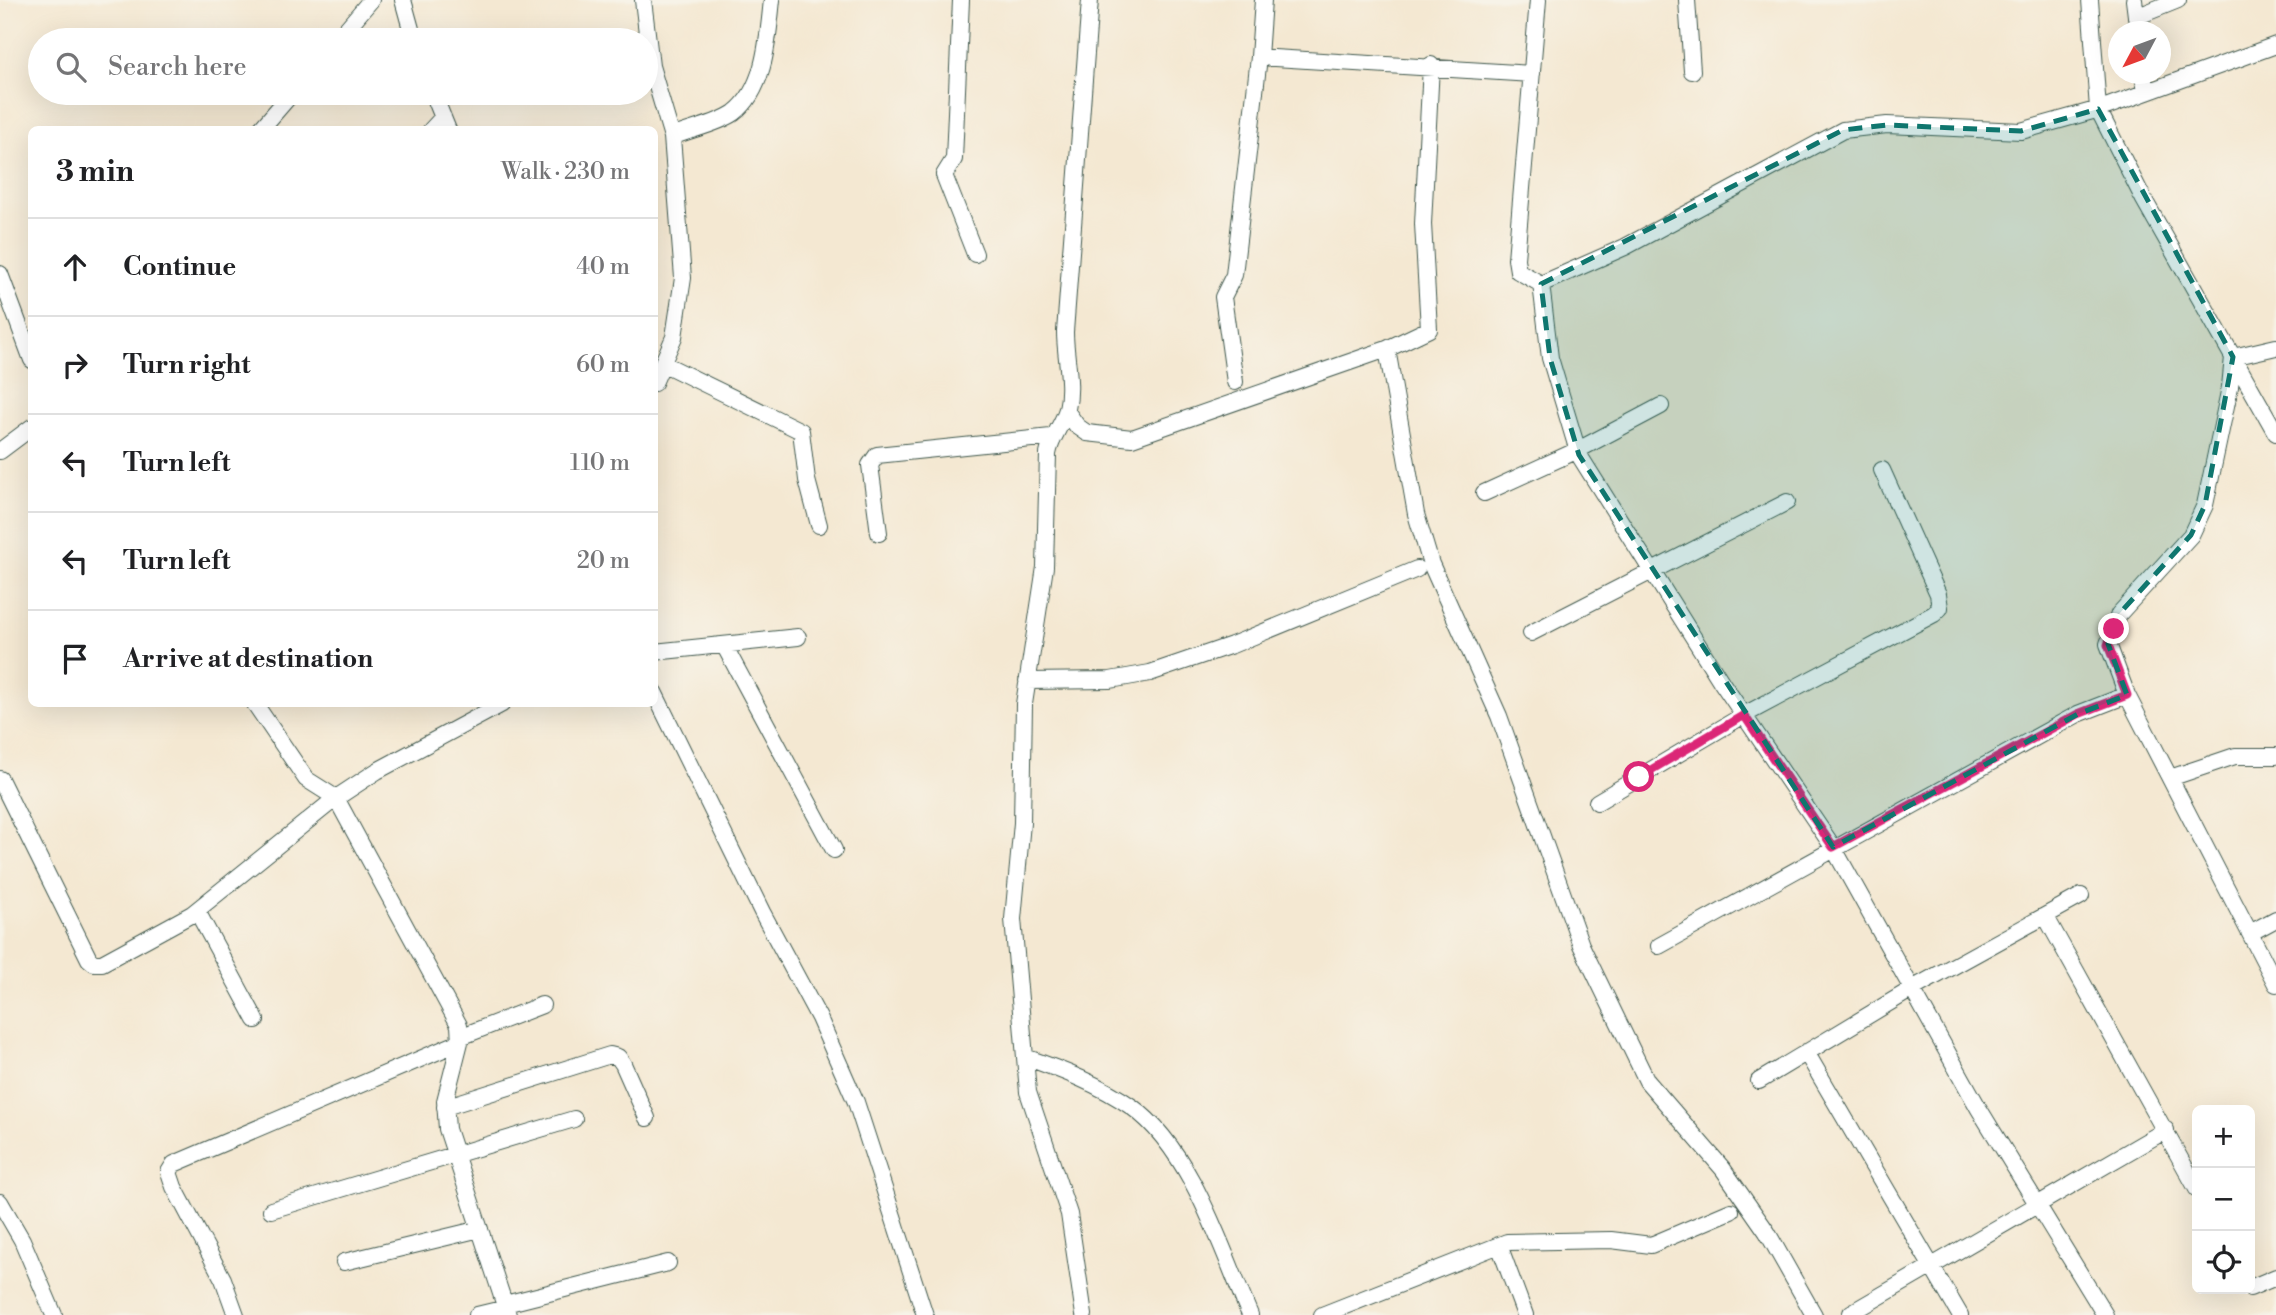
<!DOCTYPE html>
<meta charset="utf-8">
<style>
body{margin:0;font-family:"Libre Bodoni",serif;background:#f6f6f6;color:#202124}
.controls{position:absolute;right:21px;bottom:21px;display:grid;overflow:hidden;border-radius:10px;box-shadow:0 7px 28px #0002}
.controls button{width:63px;height:63px;display:grid;place-items:center;padding:0;border:0;border-bottom:2px solid #e0e0e0;background:#fff;color:#202124;font:35px sans-serif}
.compass{position:absolute;left:2108px;top:21px;width:63px;height:63px;border-radius:50%;background:#fff;box-shadow:0 7px 28px #0002;rotate:229deg}
.stop{position:absolute;width:21px;height:21px;margin:-16px;border:5px solid #db2777;border-radius:50%;background:#fff}
.stop.end{background:#db2777;border-color:#fff;box-shadow:0 2px 7px #0008}
.list{margin:0;padding:0;list-style:none}
h2{display:flex;justify-content:space-between;align-items:center;height:91px;margin:0;padding:0 28px;font-size:30px}
h2 small{font-size:23px;font-weight:400;color:#757577}
.list li{display:grid;grid-template-columns:46px 1fr auto;gap:21px;align-items:center;box-sizing:border-box;height:98px;padding:0 28px;border-top:2px solid #e0e0e0}
.list b{display:block;font-size:26px;white-space:nowrap}
.list em{font-size:23px;font-style:normal;color:#757577}
.icon{flex:none;width:38px;height:38px;fill:none;stroke:currentColor;stroke-width:2;stroke-linecap:round;stroke-linejoin:round}
.map{position:relative;flex:none;width:2276px;height:1315px;overflow:hidden}
.search{position:absolute;background:#fff;box-shadow:0 7px 28px #0002;left:28px;top:28px;width:630px;height:77px;display:flex;align-items:center;gap:18px;box-sizing:border-box;padding:0 24px;border-radius:38px;color:#757577;font-size:26px}
.panel{position:absolute;background:#fff;box-shadow:0 7px 28px #0002;left:28px;top:126px;width:630px;height:581px;border-radius:10px}
.map>svg:first-child{display:block}
</style>
<div class="map">
<svg width="2276" height="1315" viewBox="0 0 2276 1315">
<rect width="100%" height="100%" fill="#f7f3e8"/>
<filter id="ink" filterUnits="userSpaceOnUse"><feTurbulence type="fractalNoise" baseFrequency=".0143" numOctaves="2"/><feDisplacementMap in="SourceGraphic" scale="14" xChannelSelector="R" yChannelSelector="G"/><feConvolveMatrix kernelMatrix="1 2 1 2 8 2 1 2 1" color-interpolation-filters="sRGB"/></filter>
<filter id="wash" filterUnits="userSpaceOnUse"><feTurbulence type="fractalNoise" baseFrequency=".00686" numOctaves="4" result="noise"/><feDisplacementMap in="SourceGraphic" scale="28" xChannelSelector="R" yChannelSelector="G"/><feGaussianBlur stdDeviation="1.57" result="paint"/><feColorMatrix in="noise" values="0 0 0 0 0 0 0 0 0 0 0 0 0 0 0 0 0 1.4 0 .05"/><feComposite in="paint" operator="in"/></filter>
<g filter="url(#wash)">
<rect width="100%" height="100%" fill="#f4e8d2"/>
</g>
<g filter="url(#ink)">
<g fill="none" stroke-linecap="round" stroke-linejoin="round">
<g stroke="#3f574c" stroke-width="18">
<path id="street" d="M403,0l11,40
M643,0l8,66 21,71 11,141 -9,59 -20,46
M961,0l-7,159 -10,16 31,79
M1263,0l-4,57 273,17
M1538,0l-22,259 2,12 23,13 84,-37 218,-117 44,-5 134,6 82,-23 173,-63
M1687,0l5,71
M2090,0l8,109 45,89 133,235
M2134,0l4,32
M2136,17l42,-17
M337,40l34,-40
M2143,74l3,18
M433,93l15,37
M260,130l32,-37
M431,130l12,-13
M672,137c19,-8 46,-13 62,-24 32,-24 34,-78 38,-113
M0,274l32,86
M1541,284l9,74 29,97 143,228 111,164 146,262 126,206
M2276,347l-43,10 -3,30 -25,118 -14,30 -72,79 -11,30 19,51 149,289
M1387,349l29,165 15,50 68,152 82,229 66,136 76,88 44,63 47,83
M664,364l137,67 6,49 12,45
M1235,382l-12,-85 11,-22 25,-218
M1067,412l10,14 10,7 45,5 255,-89 42,-20 -6,-105 8,-159
M0,451l32,-24
M1484,493l94,-43 83,-44
M879,533l-9,-68 7,-10 174,-18
M1531,633l256,-131
M724,645l110,205
M654,652l144,-15
M1027,681l83,-1 40,-7 82,-28 185,-76
M654,692l108,220 57,106 37,84 69,213
M255,704l51,75 30,19 123,227 1,17 -15,59 2,28 61,186
M2170,778l65,-22h41
M0,779l89,180 5,4h8l90,-49 144,-116 41,-27 125,-67
M1597,802l147,-87 190,-101 6,-6 -2,-14 -56,-124
M197,911l59,109
M2046,917l151,272
M2250,933l26,-14
M1659,946l419,-232 49,-19
M460,1037l82,-32
M1806,1052l154,263
M1025,1057c37,13 74,27 107,50 59,42 90,143 118,208
M1759,1081l153,-92 169,-93
M445,1107l165,-52 8,2 5,7 24,54
M0,1202l22,38 32,75
M271,1210l303,-91
M1499,1245l26,70
M344,1262l136,-33
M2250,1288l26,-11
M505,1304l163,-41
M1851,1313l315,-183
M236,1315l-13,-36 -49,-92 -5,-15 5,-8 286,-122
M477,1315l29,-7
M1084,1315l-15,-101 -41,-122 -15,-173 9,-96 2,-119 21,-137 3,-113c3,-17 15,-30 19,-45 6,-25 -2,-52 -2,-77l25,-332
M1322,1315l185,-73 104,-2 40,5 80,-34"/>
</g>
<use href="#street" stroke="#fff" stroke-width="16"/>
</g>
</g>
<g fill="none" stroke-linecap="round" stroke-linejoin="round" filter="url(#ink)">
<path stroke="#db2777" stroke-width="9" d="M1639,777l105,-62 89,132 245,-133 49,-19 -19,-50 6,-16"/>
</g>
<path fill="#0f766e" fill-opacity="0.2" stroke="#0f766e" stroke-width="5" stroke-dasharray="14 9" stroke-linejoin="round" d="M2098,109l135,248 -28,148 -14,30 -72,79 -11,30 19,51 -49,19 -245,133 -254,-392 -29,-97 -9,-74 302,-154 44,-5 134,6z"/>
</svg>
<div class="controls">
<button>+</button>
<button>−</button>
<button><svg class="icon" aria-label="locate" viewBox="0 0 24 24"><circle cx="12" cy="12" r="6"/><path d="M12 2v4M12 18v4M2 12h4M18 12h4"/></svg></button>
</div>
<svg class="compass" viewBox="-18 -18 36 36"><path d="M0-13l5 13h-10z" fill="#e53935"/><path d="M0 13l5-13h-10z" fill="#757577"/></svg>
<div class="stop" style="left:1639px;top:777px"></div>
<div class="stop end" style="left:2114px;top:629px"></div>
<div class="search"><svg class="icon" aria-label="search" viewBox="0 0 24 24"><circle cx="10" cy="10" r="6"/><path d="M15 15l6 6"/></svg>Search here</div>
<section class="panel">
<h2>3 min<small>Walk · 230 m</small></h2>
<ul class="list">
<li><svg class="icon" aria-label="ahead" viewBox="0 0 24 24"><path d="M12 20V5M6 11l6-6 6 6"/></svg><div><b>Continue</b></div><em>40 m</em></li>
<li><svg class="icon" aria-label="right" viewBox="0 0 24 24"><path d="M7 20v-9h11M14 6l5 5-5 5"/></svg><div><b>Turn right</b></div><em>60 m</em></li>
<li><svg class="icon" aria-label="left" viewBox="0 0 24 24"><path d="M17 20v-9H6M10 6l-5 5 5 5"/></svg><div><b>Turn left</b></div><em>110 m</em></li>
<li><svg class="icon" aria-label="left" viewBox="0 0 24 24"><path d="M17 20v-9H6M10 6l-5 5 5 5"/></svg><div><b>Turn left</b></div><em>20 m</em></li>
<li><svg class="icon" aria-label="arrive" viewBox="0 0 24 24"><path d="M6 21V4h12l-3 4 3 4H6"/></svg><div><b>Arrive at destination</b></div></li>
</ul>
</section>
</div>
